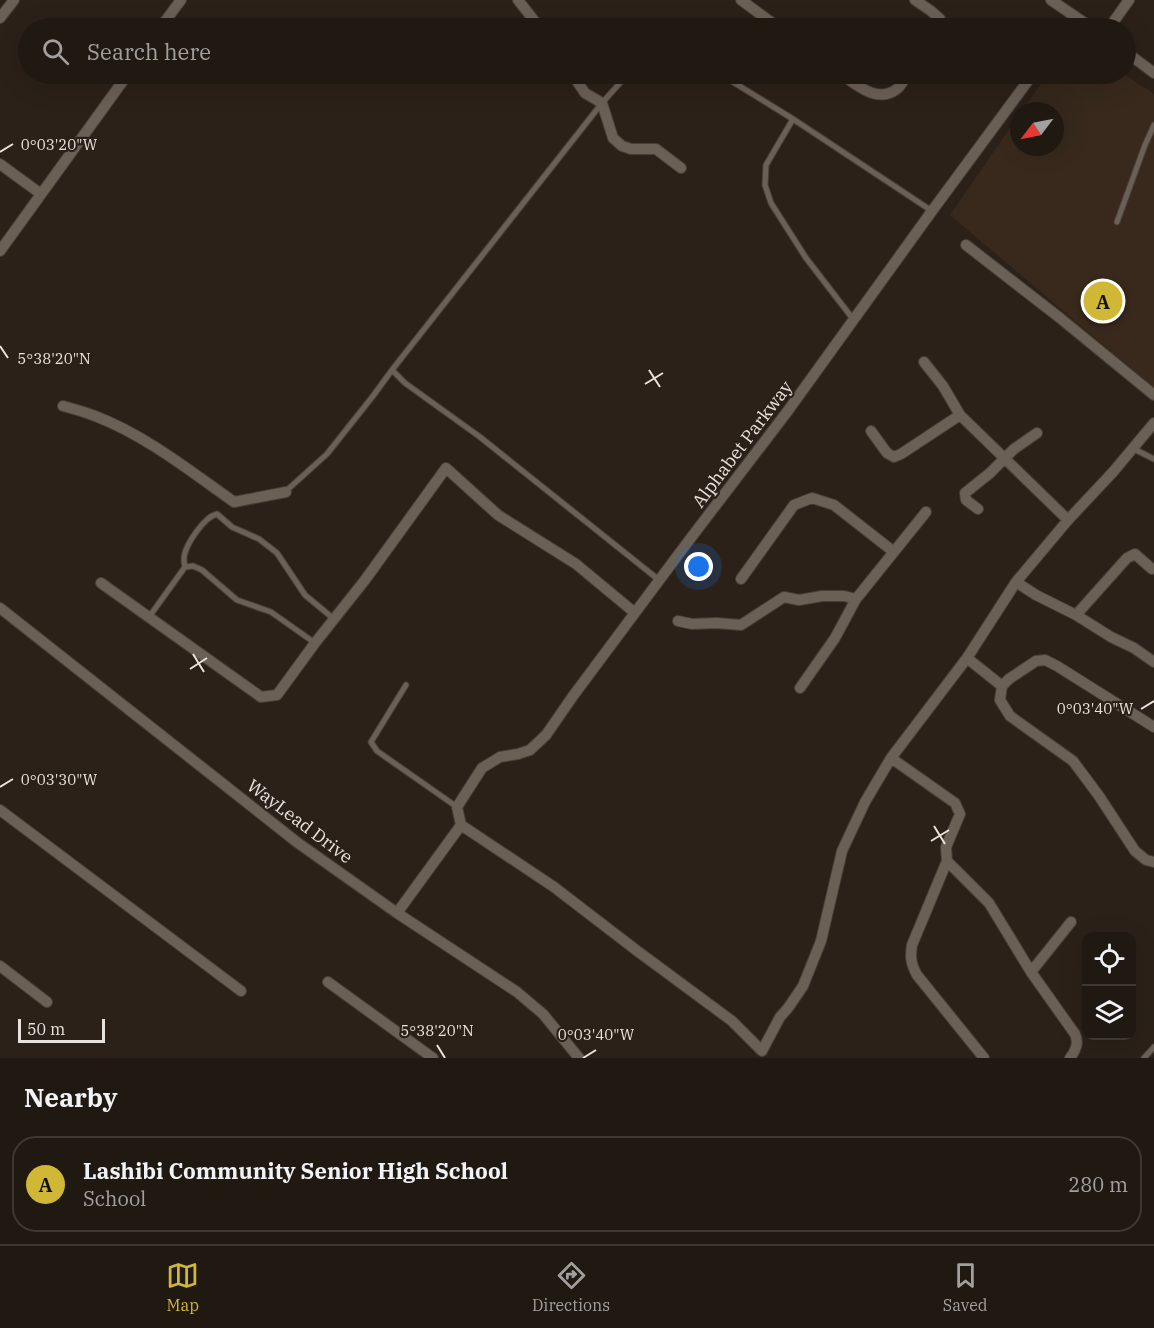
<!DOCTYPE html>
<meta charset="utf-8">
<style>
body{margin:0;font-family:"IBM Plex Serif",serif;background:#28221b;color:#f1f3f6}
.controls{position:absolute;right:18px;bottom:18px;display:grid;overflow:hidden;border-radius:12px;box-shadow:0 6px 24px #0002}
.controls button{width:54px;height:54px;display:grid;place-items:center;padding:0;border:0;border-bottom:2px solid #3d3832;background:#201912;color:#f1f3f6;font:30px sans-serif}
.compass{position:absolute;left:1010px;top:102px;width:54px;height:54px;border-radius:50%;background:#201912;box-shadow:0 6px 24px #0002;rotate:238deg}
.scale{position:absolute;left:18px;bottom:15px;width:87px;box-sizing:border-box;padding-left:6px;border:3px solid #e9e2dc;border-top:0;font-size:16px;line-height:21px;white-space:nowrap;color:#e9e2dc;-webkit-text-stroke:4px #2b2118;paint-order:stroke}
.you{position:absolute;left:699px;top:567px;width:21px;height:21px;margin:-15px;border:4px solid #fff;border-radius:50%;background:#1a73e8;box-shadow:0 0 0 9px #1a73e833}
.badge{display:grid;place-items:center;width:39px;height:39px;border-radius:50%;background:#d1b736;color:#111;font-size:20px;font-weight:700}
.pin{position:absolute;translate:-50% -50%;border:3px solid #fff;box-shadow:0 2px 6px #0006}
.list{margin:0;padding:0;list-style:none}
h2{display:flex;justify-content:space-between;align-items:center;height:78px;margin:0;padding:0 24px;font-size:26px}
h2 small{font-size:20px;font-weight:400;color:#a2a09f}
.list li{display:grid;grid-template-columns:39px 1fr auto;gap:18px;align-items:center;box-sizing:border-box;height:96px;margin:0 12px 12px;padding:0 12px;border:2px solid #3d3832;border-radius:24px}
.list b{display:block;font-size:22px;white-space:nowrap}
.list p{margin:0;font-size:20px;white-space:nowrap;color:#a2a09f}
.list em{font-size:20px;font-style:normal;color:#a2a09f}
.icon{flex:none;width:33px;height:33px;fill:none;stroke:currentColor;stroke-width:2;stroke-linecap:round;stroke-linejoin:round}
.map{position:relative;flex:none;width:1154px;height:1058px;overflow:hidden}
.search{position:absolute;background:#201912;box-shadow:0 6px 24px #0002;left:18px;right:18px;top:18px;height:66px;display:flex;align-items:center;gap:15px;box-sizing:border-box;padding:0 21px;border-radius:33px;color:#a2a09f;font-size:22px}
.sheet{height:186px;background:#201912}
nav{display:flex;justify-content:space-around;align-items:center;box-sizing:border-box;height:84px;border-top:2px solid #3d3832;background:#201912;font-size:16px;color:#a2a09f}
nav a{display:grid;justify-items:center;gap:3px}
nav .on{color:#d1b736}
.map>svg:first-child{display:block}
</style>
<div class="map">
<svg width="1154" height="1058" viewBox="0 0 1154 1058">
<rect width="100%" height="100%" fill="#2b2118"/>
<path fill="#38291c" d="M1048,74h76l30,20v294l-204,-173 69,-100v32h36v-36h-33z"/>
<g fill="none" stroke-linecap="round" stroke-linejoin="round">
<g stroke="#473f38" stroke-width="7">
<path id="lane" d="M720,74l73,45 139,92
M793,119l-27,46 -1,20 6,18 35,55 47,61
M1117,222l28,-77 9,-20
M392,370l210,-267 26,-29
M1134,449l20,10
M286,491l41,-37 46,-58 19,-26 13,13 75,54 179,143
M185,567c-1,-3 -1,-7 -1,-10 2,-13 20,-40 33,-43l15,13 27,12 18,14 28,42 29,24
M149,617l36,-50 8,-1 9,4 35,30 34,12 44,31
M406,685l-35,57 6,9 80,56
M1144,1058l10,-11"/>
</g>
<g stroke="#473f38" stroke-width="12">
<path id="street" d="M518,0l22,28
M741,0l38,28
M915,0l16,11 9,8 -1,9
M1051,0l41,28
M0,18l14,-18
M160,28l21,-28
M1066,28l9,-12
M1109,28l20,-28
M1126,52l28,21
M572,74l13,19 17,10 11,35 9,8 9,3h25l25,19
M841,74c16,11 36,30 56,15 4,-3 8,-11 11,-15
M0,164l41,30
M966,245l94,73 94,77
M0,251l128,-177
M924,362l19,24 17,29 108,105
M63,406c11,3 22,6 32,10 50,19 95,55 139,86l52,-10
M871,431l16,22 7,4 7,-3 59,-39
M978,509l-12,-9 -1,-7 25,-20 24,-24 23,-16
M741,579l53,-74 18,-7 22,7 60,47
M1016,582l20,13 40,20 35,22 23,11 20,14
M101,583l160,114 16,-2 38,-52 50,-63 81,-112 52,47 78,49 59,49
M0,608l298,235 99,70 120,79 26,22 36,44
M1076,615l51,-57 8,-4 17,15
M678,621l14,3 25,-1 24,2 43,-28 15,3 23,-4h22l12,3
M967,658l35,28
M800,688l35,-50 21,-39 70,-87
M1154,727l-97,-61 -12,-6 -9,1 -27,18 -7,7 -2,14 10,16 63,45 26,35 36,55 11,9 8,2
M891,758l64,45 5,11 -14,33 1,14 42,42 42,69 44,62c4,9 1,16 -5,24
M0,810l241,181
M461,825l-4,-18 25,-39 18,-11 18,-3 12,-4 16,-15 27,-39 114,-153 100,-131 145,-201 101,-137
M947,861l-35,84c-2,13 -1,19 5,30l67,83
M397,913l64,-88 93,62 82,63 96,71 30,30 18,-34 8,-9 15,-22 18,-45 21,-90 23,-49 26,-44 76,-100 49,-76 52,-62 45,-48 41,-49
M0,966l47,36
M1031,972l40,-50
M328,982l105,76"/>
</g>
<use href="#lane" stroke="#6b6055" stroke-width="5"/>
<use href="#street" stroke="#6b6055" stroke-width="10"/>
</g>
<path fill="none" stroke="#e9e2dc" stroke-width="2" d="M0,152l13,-8M0,346l8,12M649,370l11,17M645,384l18,-11M193,654l11,18M190,669l17,-11M1141,709l13,-8M0,787l13,-8M934,826l11,18M931,841l18,-11M437,1045l8,13M583,1058l13,-8"/>
<g text-anchor="middle" dominant-baseline="central" stroke-width="4.5" stroke-linejoin="round" paint-order="stroke">
<g font-size="18" fill="#e9e2dc" stroke="#2b2118">
<text transform="translate(742 444) rotate(-53)">Alphabet Parkway</text>
<text transform="translate(300 821) rotate(37)">WayLead Drive</text>
</g>
</g>
<g font-size="15" text-anchor="middle" fill="#e9e2dc" stroke="#2b2118" stroke-width="4.5" stroke-linejoin="round" paint-order="stroke">
<text x="59" y="150">0°03'20"W</text>
<text x="54" y="364">5°38'20"N</text>
<text x="1095" y="714">0°03'40"W</text>
<text x="59" y="785">0°03'30"W</text>
<text x="437" y="1036">5°38'20"N</text>
<text x="596" y="1040">0°03'40"W</text>
</g>
</svg>
<div class="controls">
<button><svg class="icon" aria-label="locate" viewBox="0 0 24 24"><circle cx="12" cy="12" r="6"/><path d="M12 2v4M12 18v4M2 12h4M18 12h4"/></svg></button>
<button><svg class="icon" aria-label="layers" viewBox="0 0 24 24"><path d="M12 4l9 5-9 5-9-5zM3 14l9 5 9-5"/></svg></button>
</div>
<svg class="compass" viewBox="-18 -18 36 36"><path d="M0-13l5 13h-10z" fill="#e53935"/><path d="M0 13l5-13h-10z" fill="#a2a09f"/></svg>
<div class="scale">50 m</div>
<div class="you"></div>
<div class="pin badge" style="left:1103px;top:301px">A</div>
<div class="search"><svg class="icon" aria-label="search" viewBox="0 0 24 24"><circle cx="10" cy="10" r="6"/><path d="M15 15l6 6"/></svg>Search here</div>
</div>
<section class="sheet">
<h2>Nearby<small></small></h2>
<ul class="list">
<li><span class="badge">A</span><div><b>Lashibi Community Senior High School</b><p>School</p></div><em>280 m</em></li>
</ul>
</section>
<nav>
<a class="on"><svg class="icon" aria-label="map" viewBox="0 0 24 24"><path d="M3 6l6-2 6 2 6-2v14l-6 2-6-2-6 2zM9 4v14M15 6v14"/></svg>Map</a>
<a><svg class="icon" aria-label="directions" viewBox="0 0 24 24"><path d="M12 3l9 9-9 9-9-9zM9 14v-3h6M13 9l2 2-2 2"/></svg>Directions</a>
<a><svg class="icon" aria-label="saved" viewBox="0 0 24 24"><path d="M7 4h10v16l-5-4-5 4z"/></svg>Saved</a>
</nav>
